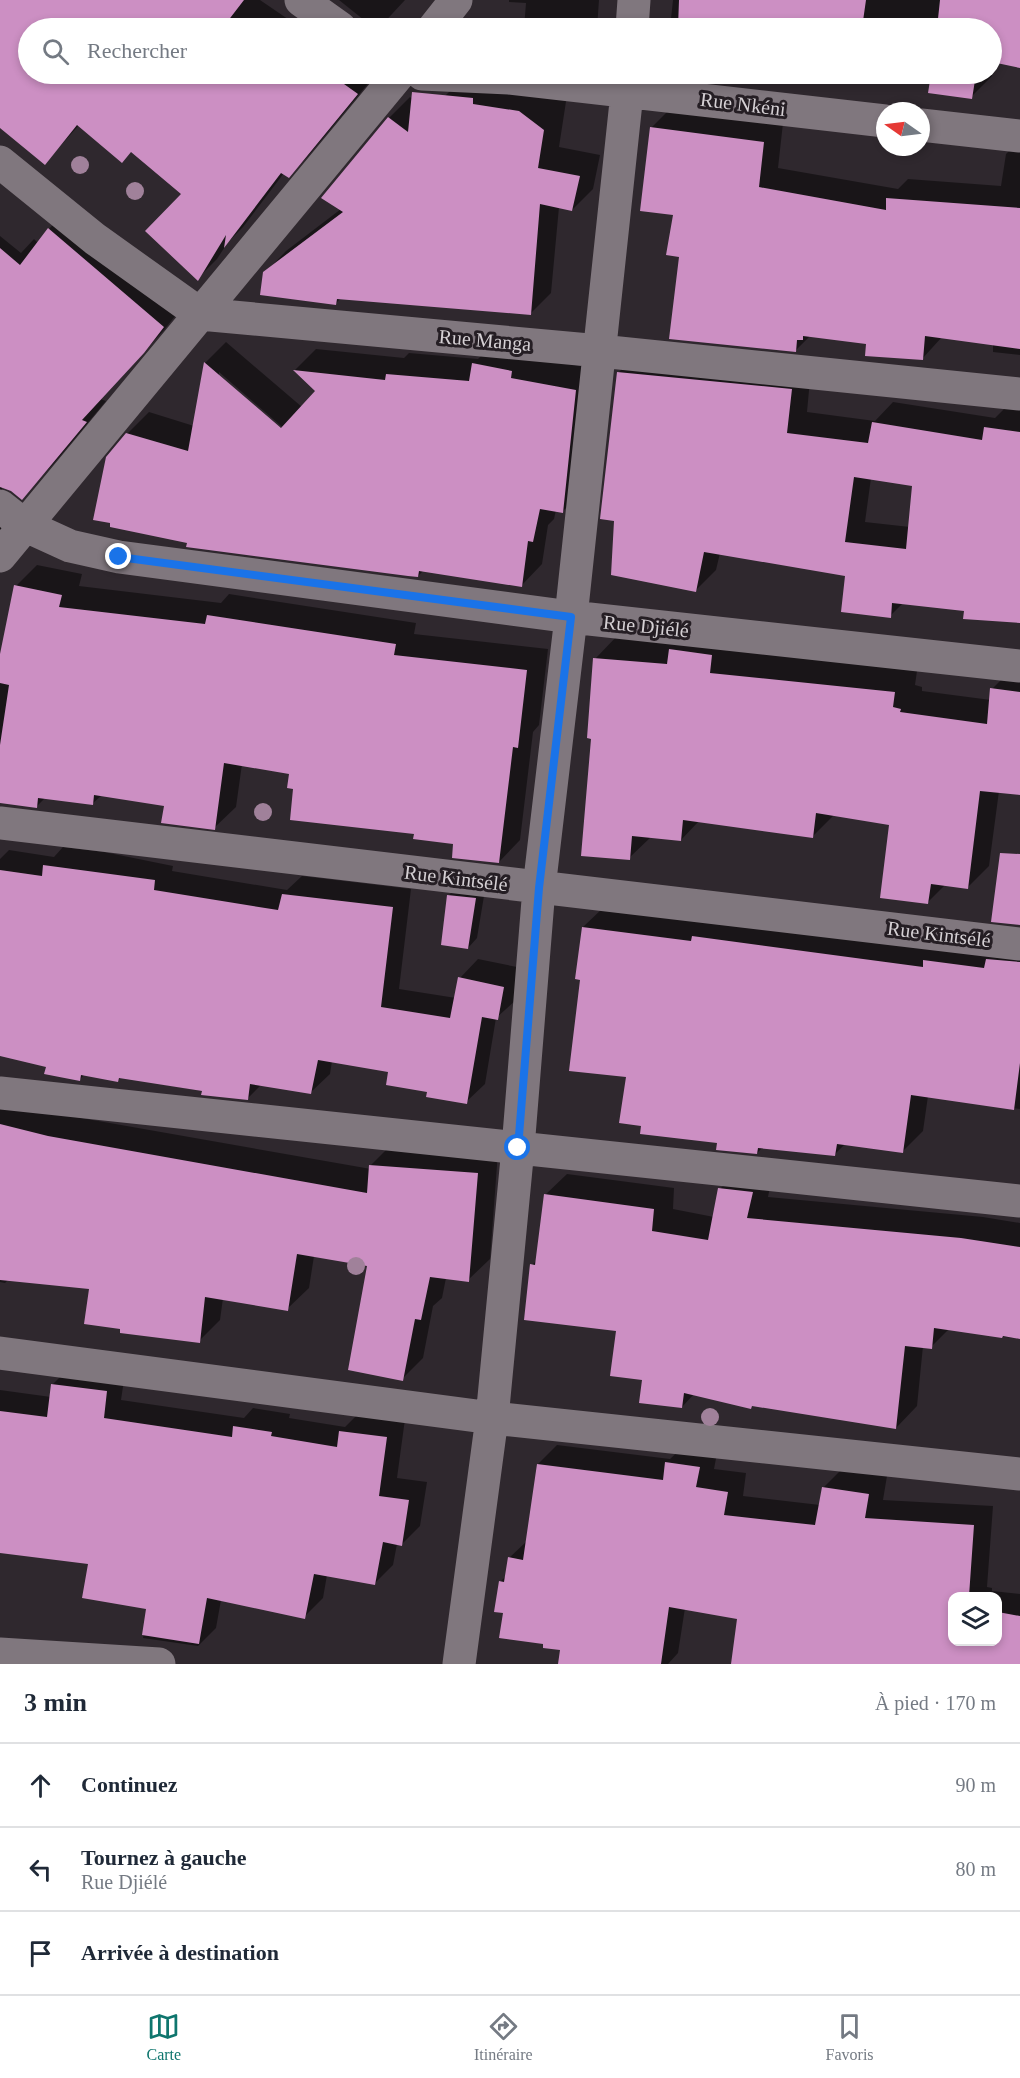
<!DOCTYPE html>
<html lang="fr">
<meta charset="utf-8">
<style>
body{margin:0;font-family:Georgia,serif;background:#f6f6f7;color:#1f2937}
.controls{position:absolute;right:18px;bottom:18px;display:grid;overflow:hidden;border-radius:12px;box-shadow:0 3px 9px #0003}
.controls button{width:54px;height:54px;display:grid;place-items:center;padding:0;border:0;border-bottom:2px solid #e0e1e3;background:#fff;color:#1f2937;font:30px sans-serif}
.compass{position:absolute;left:876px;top:102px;width:54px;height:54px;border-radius:50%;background:#fff;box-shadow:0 3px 9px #0003;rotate:284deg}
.stop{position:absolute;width:18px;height:18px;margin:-14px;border:4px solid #1a73e8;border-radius:50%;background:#fff}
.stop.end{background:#1a73e8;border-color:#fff;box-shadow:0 2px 6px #0008}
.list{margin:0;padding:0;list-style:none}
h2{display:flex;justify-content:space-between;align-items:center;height:78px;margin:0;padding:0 24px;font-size:26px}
h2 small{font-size:20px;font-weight:400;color:#747a83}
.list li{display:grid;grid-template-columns:39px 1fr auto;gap:18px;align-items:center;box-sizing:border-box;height:84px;padding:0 24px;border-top:2px solid #e0e1e3}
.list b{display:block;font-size:22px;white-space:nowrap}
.list p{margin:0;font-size:20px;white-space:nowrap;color:#747a83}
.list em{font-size:20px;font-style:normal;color:#747a83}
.icon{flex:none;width:33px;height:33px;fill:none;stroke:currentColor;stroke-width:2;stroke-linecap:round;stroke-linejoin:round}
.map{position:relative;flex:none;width:1020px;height:1664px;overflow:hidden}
.search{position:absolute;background:#fff;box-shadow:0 3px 9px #0003;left:18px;right:18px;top:18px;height:66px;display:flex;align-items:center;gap:15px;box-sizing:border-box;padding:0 21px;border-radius:33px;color:#747a83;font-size:22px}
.sheet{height:330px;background:#fff}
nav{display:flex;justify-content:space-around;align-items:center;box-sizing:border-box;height:84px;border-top:2px solid #e0e1e3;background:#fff;font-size:16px;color:#747a83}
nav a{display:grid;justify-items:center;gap:3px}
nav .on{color:#0f766e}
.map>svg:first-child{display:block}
</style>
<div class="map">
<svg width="1020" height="1664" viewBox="0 0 1020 1664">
<rect width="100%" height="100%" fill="#2f282e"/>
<path fill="#0007" fill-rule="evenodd" d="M0,0h260l41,28h-273v46h348l-68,82 -19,20 -5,-3 -41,54 -15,15 -11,17 -19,19 -15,-84 -51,-43 -52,-27 -35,39 -45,-73z
M339,0h66l-26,28h-5z
M509,0h90l-2,28h-73l2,-25 -17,-1z
M673,0h347v66l-26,-5 -2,15 -21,21 -41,-6 2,-17h60v-46h-322z
M806,74h55l-6,6z
M463,78l104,17 -8,52 41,8 -7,34 -21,21 -13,-3 -8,86 -21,21 -189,-16 -5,5 -71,-30 21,-22 55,-42 48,-91 21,-21 88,67 -56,-65z
M671,108l112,15 -5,45 120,21 10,-10 93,7 5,-32 14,-14v215l-27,-3v-8l-51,-7 -20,22 -55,-16 -57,-7 -15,15 -115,-95 -6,-42 -23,-86z
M69,208l114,98 -19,24 -64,69 6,2 -51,61 -17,18 -36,5v7l15,15 -17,24v-295l21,17 13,-14 4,4 11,-14z
M226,342l76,65 15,-17 -22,-20 21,-21 88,9 5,-5 69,6 17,-17 36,15 66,12 -13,121 -21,21 -7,-1 -2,9 -6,6 -6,39 -21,22 -97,-16 -6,6 -230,-34 -61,-108 22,-22 45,14 11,-63zM219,372l69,60 -2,2 -67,-58z
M639,352l172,17 -4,43 68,9 18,-19 102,16 11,-11 14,2v213l-55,-12 -62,-7 -13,13 -43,-41 -127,-22 -4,17 -20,20 -77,-218zM871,478l43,7 -4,42 -45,-5z
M37,565l45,9 -3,12 142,17 8,-9 187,29 -2,11 134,15 -9,76 -6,7 -13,108 -21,22 -44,-19 -40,-10 -120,-45 -4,-15 -49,-9 -6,43 -22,21 -48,-24 -64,-9 -10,9 -46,-7 -10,10 -36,-7v-139l16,-75z
M617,636l300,35 -2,14 7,2v4l69,9 1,-11 22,-22 6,1v126l-21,-3 -10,75 -22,22 -22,-3 -18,18 -36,-79 -56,-10 -23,23 -113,-16 -18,19 -30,-3 -22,21 -36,-121 2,-78z
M63,847l41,5 69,14 -1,5 115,19 15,-14 109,13 -12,100 57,9 4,-20 18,-19 44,9 -6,32 -20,18 -11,66 -19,18 -37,-11 -39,-20 -58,-10 -2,13 -19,18 -49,-8 -15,15 -126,-22 -3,3 -33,-6 -5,5 -32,-14 -48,-10v-196l9,-9 45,7z
M458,886l27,4 -8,48 -9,10 -20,-52z
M604,907l416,33v169l-92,-13 -5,35 -21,21 -56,-9 -12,12 -71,-8 -6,6 -38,-11 -76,-17 -16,-50 -46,-97 2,-51z
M0,1099l70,17 301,53v-4l21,-21 106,8 -8,107 -22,21 -22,-2 -4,20 -9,8 -10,52 -21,21 -33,-114 -55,-9 -5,32 -22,21 -64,-11 -3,22 -21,21 -77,-13 -31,-41 -82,-8 -4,4 -5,-1z
M741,1167l32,4 -5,26 215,20 37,6v116l-71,-10 -18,18 -8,-1 -6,60 -21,22 -202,-34 -12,13 -39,-29 -26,-49 -85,-64 6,-6 7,-64 22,-21 107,14 -1,21 41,8 6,-28z
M71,1366l54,7 -4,27 123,18 9,-10 37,6 -1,4 56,9 14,-14 46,6 -8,59 30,4 -7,44 -18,18h-5l-4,21 -19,19 -47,-9 -4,23 -19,19 -83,-17 -5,28 -18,18 -55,-8 5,-30 -58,-46 -90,-10v-162l51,7 1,-12z
M686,1444l32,4 -4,21 32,4 -3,23 77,9 3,-17 20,-20 44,8 -4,24 110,6 -6,81 5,1v3l28,3v70h-287l6,-46 -54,-10 -7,45 -10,11h-108l2,-15 -17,-6 -40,-31 -5,-30 6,-6 3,-18 19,-18 10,-76 19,-19 113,14zM952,1596h46v46h-46z"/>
<path fill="#cc8fc3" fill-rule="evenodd" d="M0,0h244l-20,26 2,2h-198v46h302l28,20 -69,84 -8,-5 -57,75 2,-13 -28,46 -53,-50 36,-37 -50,-42 -9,11 -45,-38 -32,40 -45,-37z
M679,0h187l-4,28h-184z
M940,0h80v68l-28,-6v-34h-55z
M795,74h62l-1,7z
M931,74h45l-4,25 -44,-6z
M412,92l61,6v6l46,7 25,19 -6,38 42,8 -8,35 -32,-7 -9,111 -194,-16 -1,6 -76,-10 3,-23 80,-60 -22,-14 67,-81 20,15z
M650,127l114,15 -5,45 127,23v-12l134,10v141l-95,-13 -2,24 -58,-4 1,-12 -63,-8v4h-6l-1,12 -127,-13 10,-82 -13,-2 7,-40 -33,-4z
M48,228l116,99 -20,26 -62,67 5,2 -65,78 -11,-9 -11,-4v-239l20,17z
M204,362l77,66 34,-37 -22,-21 92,10 1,-6 83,7 3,-18 40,8 -1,7 65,12 -13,123 -23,-4 -7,33 -5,-1 -6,46 -103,-16 -1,6 -10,-1 -222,-29 1,-4 -77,-16v-4l-17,-3 13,-63 20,-24 62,18z
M617,372l175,17 -5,44 81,10 4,-21 110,18 2,-13 36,5v191l-57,-4 1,-8 -72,-8 -1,15 -50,-6 4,-36 -141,-24 -8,40 -85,-17 3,-54 -14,-2zM854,477l58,9 -6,63 -61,-7z
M14,585l48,10 -3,12 146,17 2,-9 189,29 -2,11 133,15 -9,78 -5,-1 -14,116 -47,-5 1,-14 -40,-5 1,-5 -124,-14 3,-31 -6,-1 2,-14 -65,-11 -9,67 -54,-7 3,-17 -70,-11 -1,10 -55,-7 -1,10 -37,-5v-58l9,-60 -9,-2v-29z
M669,649l43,6 -2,18 185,19 -2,15 8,2 -1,3 87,12 3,-36 30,4v103l-40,-4 -12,98 -37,-5 -3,20 -48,-6 9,-73 -73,-12 -3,25 -130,-18 -2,21 -49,-5 -2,24 -49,-4 10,-117 -4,-1 6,-80 74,6z
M1000,853l20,1v71l-29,-3z
M43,865l112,15 -1,10 124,20 4,-16 111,13 -12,100 69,11 8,-41 46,10 -6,33 -16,-3 -15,87 -41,-7 1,-5 -41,-7 2,-13 -70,-12 -7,34 -61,-10 -2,16 -47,-5 1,-4 -83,-13 -1,4 -37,-7 -1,6 -36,-7 2,-7 -46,-11v-186l42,6z
M447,895l29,3 -8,51 -27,-4z
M582,927l109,14 1,-5 231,31v-7l61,8 2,-9 34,3v101l-6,47 -103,-15 -8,58 -66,-9 -2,12 -77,-8 -1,6 -41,-4 1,-7 -77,-9 1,-8 -22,-3 7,-46 -57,-6 11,-91 -5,-1z
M0,1124l48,12 319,57 2,-28 109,8 -9,109 -39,-5 -9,43 -6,-1 -12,62 -55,-11 19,-104 -70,-12 -9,57 -83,-14 -5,46 -80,-10v-4l-36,-5 5,-35 -89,-9z
M718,1188l35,4 -6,26 214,20 59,9v92l-17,-3 -1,2 -68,-10 -2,21 -27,-3 -9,83 -144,-23 -1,3 -67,-16 -2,15 -43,-5 3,-23 -32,-4 6,-45 -92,-11 6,-56 5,1 9,-71 110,15 -2,22 56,9z
M51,1384l56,7 -3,27 128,19 1,-11 39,6 -1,4 66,11 2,-16 48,6 -8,59 30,4 -7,46 -19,-4 -8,43 -61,-11 -9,45 -98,-21 -8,46 -57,-9 4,-26 -64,-11 6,-34 -88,-11v-142l47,6z
M665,1462l35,5 -4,20 32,5 -4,23 91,10 7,-38 47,7 -4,24 109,7 -5,71h-17v45h46v-29l22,4v48h-289l6,-45 -68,-12 -8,57h-103l2,-14 -17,-2v-4l-44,-6 4,-25 -9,-1 5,-31 5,1 4,-25 15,3 14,-96 126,16z"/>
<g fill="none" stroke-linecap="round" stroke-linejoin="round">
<path stroke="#80777e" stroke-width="33" d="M301,0l39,28
M434,28l22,-28
M632,28l2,-28
M422,74l87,4 376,43
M921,125l99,11
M0,162l95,77 105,75 400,37 420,43
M0,506l24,19 46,21 49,11 452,60 449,49
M0,556l399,-482
M0,823l1020,121
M0,1093l1020,108
M0,1353l492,65 528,56
M0,1654l159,10
M459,1664l33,-246 26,-270 21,-260 32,-271 58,-543"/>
</g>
<g fill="#a0819a">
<circle cx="80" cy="165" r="9"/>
<circle cx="135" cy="191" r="9"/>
<circle cx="263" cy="812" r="9"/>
<circle cx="356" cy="1266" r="9"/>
<circle cx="710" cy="1417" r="9"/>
</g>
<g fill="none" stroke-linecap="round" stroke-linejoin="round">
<path stroke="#1a73e8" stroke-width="8" d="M119,557l452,60 -32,271 -21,260"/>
</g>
<g text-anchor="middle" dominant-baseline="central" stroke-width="6" stroke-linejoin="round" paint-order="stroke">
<g font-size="20" fill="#d5d0d4" stroke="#251e24">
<text transform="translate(743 104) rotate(7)">Rue Nkéni</text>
<text transform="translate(485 340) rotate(5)">Rue Manga</text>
<text transform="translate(646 626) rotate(6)">Rue Djiélé</text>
<text transform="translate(456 878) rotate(7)">Rue Kintsélé</text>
<text transform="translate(939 934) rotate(7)">Rue Kintsélé</text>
</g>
</g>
</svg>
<div class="controls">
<button><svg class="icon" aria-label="layers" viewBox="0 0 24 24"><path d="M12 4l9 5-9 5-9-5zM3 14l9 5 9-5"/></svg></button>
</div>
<svg class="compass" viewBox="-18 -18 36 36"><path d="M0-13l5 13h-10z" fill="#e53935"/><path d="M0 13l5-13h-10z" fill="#747a83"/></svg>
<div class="stop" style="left:518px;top:1148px"></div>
<div class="stop end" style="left:119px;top:557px"></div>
<div class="search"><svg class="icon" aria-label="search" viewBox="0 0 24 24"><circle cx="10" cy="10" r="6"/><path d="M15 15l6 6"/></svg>Rechercher</div>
</div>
<section class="sheet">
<h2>3 min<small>À pied · 170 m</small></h2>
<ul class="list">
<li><svg class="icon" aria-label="ahead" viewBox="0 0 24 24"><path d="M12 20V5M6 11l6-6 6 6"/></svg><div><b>Continuez</b></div><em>90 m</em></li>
<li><svg class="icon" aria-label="left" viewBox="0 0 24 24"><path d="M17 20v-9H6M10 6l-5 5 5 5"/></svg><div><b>Tournez à gauche</b><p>Rue Djiélé</p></div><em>80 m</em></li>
<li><svg class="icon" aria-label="arrive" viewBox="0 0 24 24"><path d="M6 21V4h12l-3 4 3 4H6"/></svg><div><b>Arrivée à destination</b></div></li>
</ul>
</section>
<nav>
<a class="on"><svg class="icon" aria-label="map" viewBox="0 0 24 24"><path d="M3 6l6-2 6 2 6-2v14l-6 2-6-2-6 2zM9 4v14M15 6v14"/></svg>Carte</a>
<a><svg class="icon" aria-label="directions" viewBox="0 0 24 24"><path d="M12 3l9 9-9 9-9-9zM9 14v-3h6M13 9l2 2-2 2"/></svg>Itinéraire</a>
<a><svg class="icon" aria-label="saved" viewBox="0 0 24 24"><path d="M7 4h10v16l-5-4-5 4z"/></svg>Favoris</a>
</nav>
